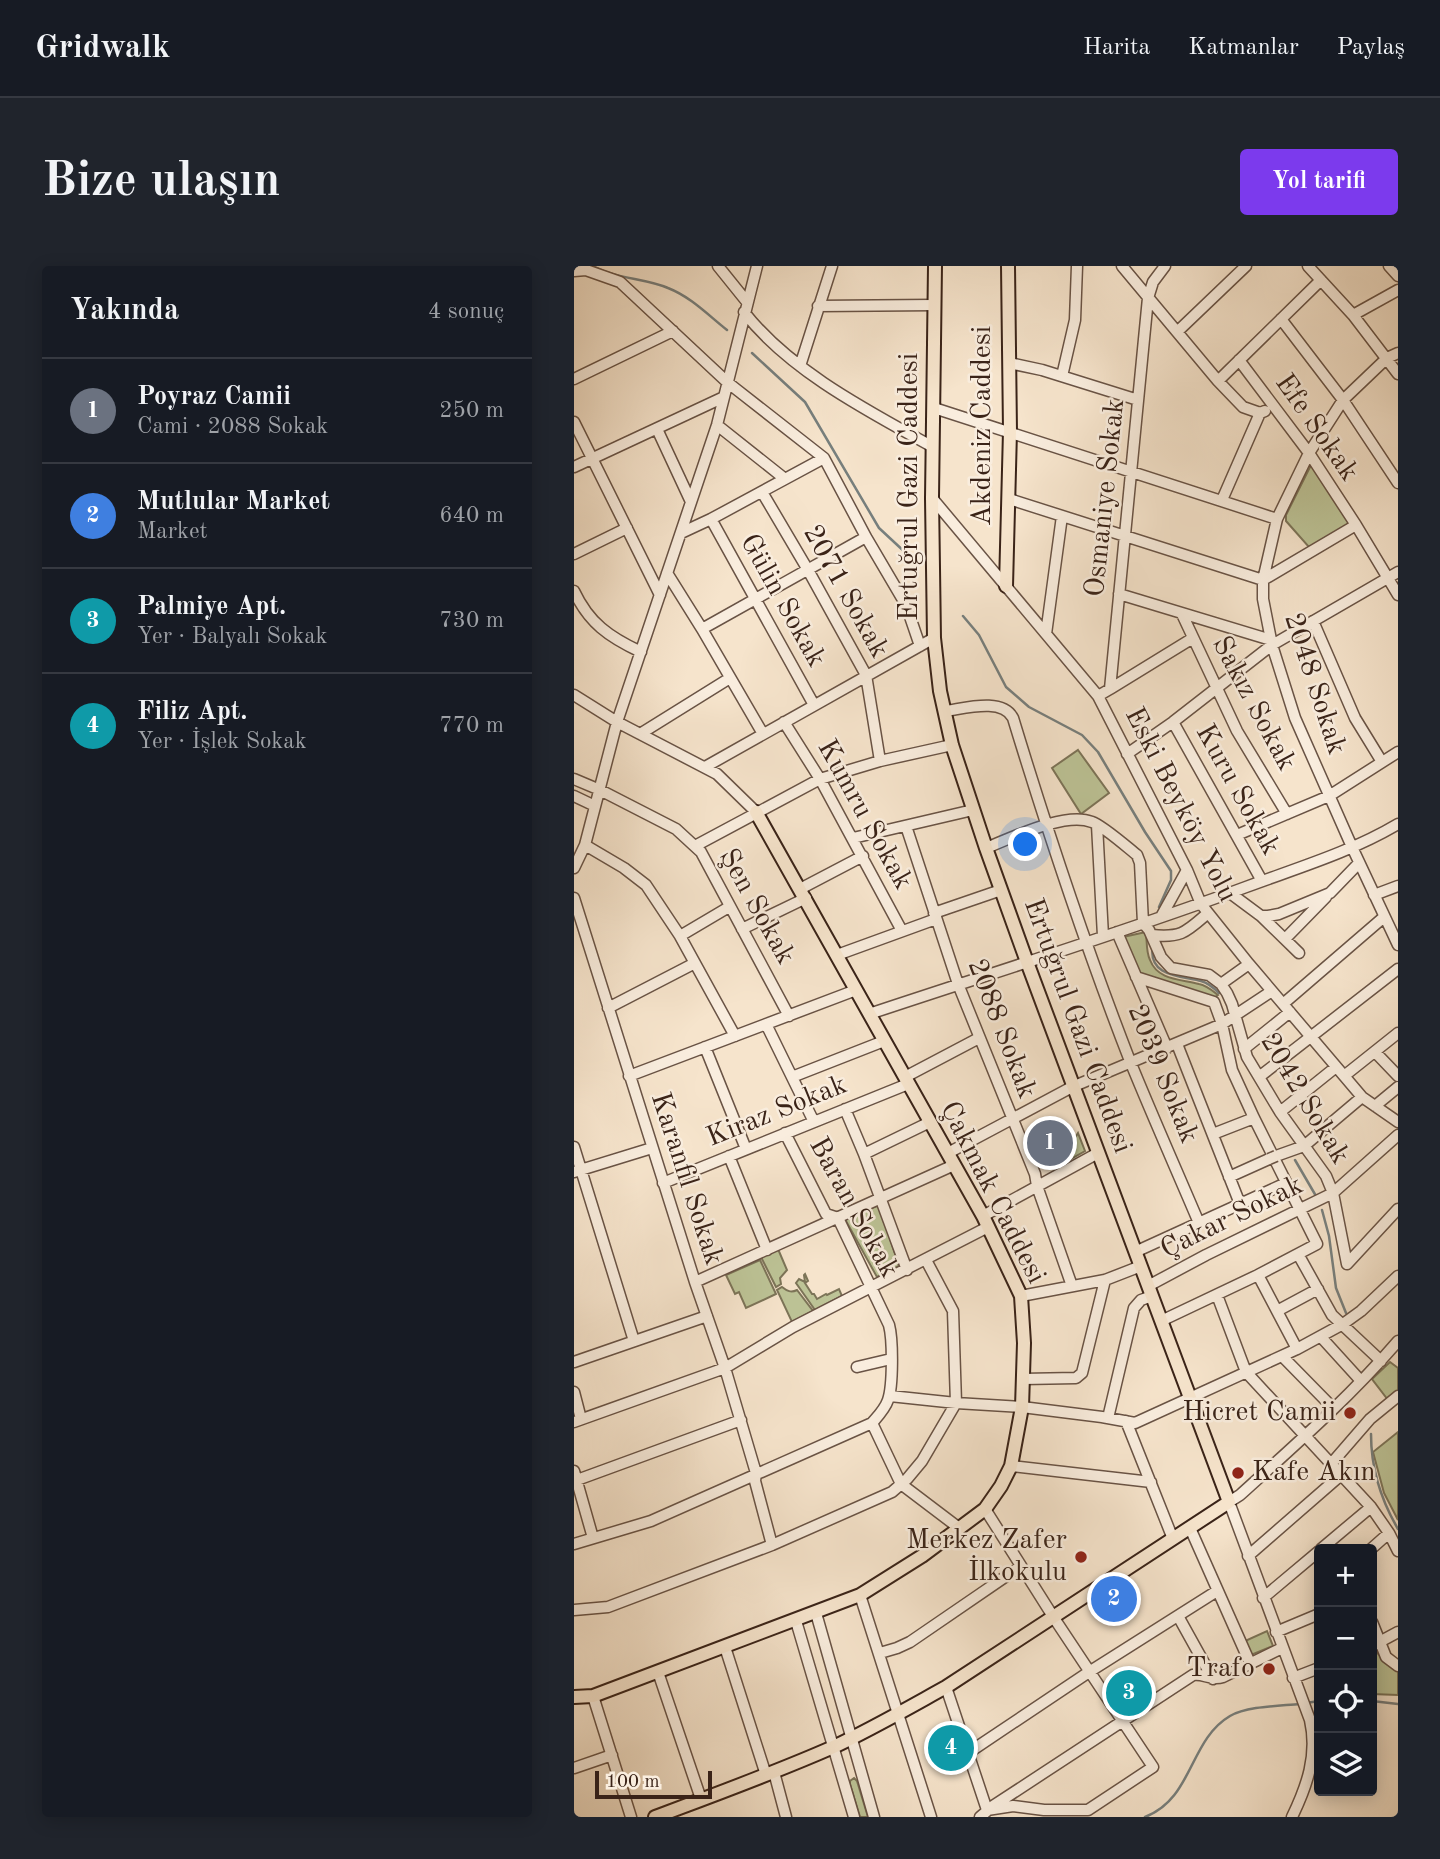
<!DOCTYPE html>
<html lang="tr">
<meta charset="utf-8">
<style>
body{margin:0;font-family:"Old Standard TT",serif;background:#20242c;color:#f1f3f6}
.controls{position:absolute;right:21px;bottom:21px;display:grid;overflow:hidden;border-radius:7px;box-shadow:0 4px 18px #0003}
.controls button{width:63px;height:63px;display:grid;place-items:center;padding:0;border:0;border-bottom:2px solid #363941;background:#171b24;color:#f1f3f6;font:35px sans-serif}
.scale{position:absolute;left:21px;bottom:18px;width:117px;box-sizing:border-box;padding-left:7px;border:4px solid #3a2318;border-top:0;font-size:19px;line-height:24px;white-space:nowrap;color:#3a2318;-webkit-text-stroke:5px #f9edde;paint-order:stroke}
.you{position:absolute;left:452px;top:579px;width:24px;height:24px;margin:-18px;border:5px solid #fff;border-radius:50%;background:#1a73e8;box-shadow:0 0 0 10px #1a73e833}
.badge{display:grid;place-items:center;width:46px;height:46px;border-radius:50%;background:#7c3aed;color:#fff;font-size:23px;font-weight:700}
.pin{position:absolute;translate:-50% -50%;border:4px solid #fff;box-shadow:0 2px 7px #0006}
.list{margin:0;padding:0;list-style:none}
h2{display:flex;justify-content:space-between;align-items:center;height:91px;margin:0;padding:0 28px;font-size:30px}
h2 small{font-size:23px;font-weight:400;color:#9ea1a6}
.list li{display:grid;grid-template-columns:46px 1fr auto;gap:21px;align-items:center;box-sizing:border-box;height:105px;padding:0 28px;border-top:2px solid #363941}
.list b{display:block;font-size:26px;white-space:nowrap}
.list p{margin:0;font-size:23px;white-space:nowrap;color:#9ea1a6}
.list em{font-size:23px;font-style:normal;color:#9ea1a6}
.icon{flex:none;width:38px;height:38px;fill:none;stroke:currentColor;stroke-width:2;stroke-linecap:round;stroke-linejoin:round}
.map{position:relative;flex:none;width:824px;height:1551px;overflow:hidden;border-radius:7px}
header{display:flex;align-items:center;gap:42px;box-sizing:border-box;height:98px;padding:0 35px;background:#171b24;border-bottom:2px solid #363941}
header strong{font-size:33px}
nav{display:flex;gap:38px;margin-inline-start:auto;font-size:24px}
.intro{display:flex;align-items:center;justify-content:space-between;box-sizing:border-box;height:168px;padding:0 42px}
h1{margin:0;font-size:49px}
.button{padding:18px 32px;border-radius:7px;background:#7c3aed;color:#fff;font-size:24px;font-weight:700}
main{display:flex;gap:42px;padding:0 42px}
aside{flex:1;background:#171b24;border-radius:7px;box-shadow:0 4px 18px #0003}
.map>svg:first-child{display:block}
</style>
<header>
<strong>Gridwalk</strong>
<nav><a>Harita</a><a>Katmanlar</a><a>Paylaş</a></nav>
</header>
<div class="intro"><h1>Bize ulaşın</h1><a class="button">Yol tarifi</a></div>
<main>
<aside>
<h2>Yakında<small>4 sonuç</small></h2>
<ul class="list">
<li><span class="badge" style="background:#6b7280">1</span><div><b>Poyraz Camii</b><p>Cami · 2088 Sokak</p></div><em>250 m</em></li>
<li><span class="badge" style="background:#3f7fe0">2</span><div><b>Mutlular Market</b><p>Market</p></div><em>640 m</em></li>
<li><span class="badge" style="background:#0f9aa8">3</span><div><b>Palmiye Apt.</b><p>Yer · Balyalı Sokak</p></div><em>730 m</em></li>
<li><span class="badge" style="background:#0f9aa8">4</span><div><b>Filiz Apt.</b><p>Yer · İşlek Sokak</p></div><em>770 m</em></li>
</ul>
</aside>
<div class="map">
<svg width="824" height="1551" viewBox="0 0 824 1551">
<rect width="100%" height="100%" fill="#f6e4cc"/>
<filter id="stains"><feTurbulence type="fractalNoise" baseFrequency=".00286" numOctaves="4"/><feColorMatrix values="0 0 0 0 .2 0 0 0 0 .09 0 0 0 0 .02 0 0 0 .5 -.17"/></filter>
<radialGradient id="worn" r=".72"><stop offset=".6" stop-color="#630" stop-opacity="0"/><stop offset="1" stop-color="#630" stop-opacity=".3"/></radialGradient>
<path fill="#bdc497" stroke="#7c7458" stroke-width="2" d="M736,201h3l37,55 -1,4 -38,21 -3,-1 -22,-25v-6z
M504,484l31,43 -28,21 -29,-46z
M572,666c1,9 0,20 4,28 8,21 32,19 49,24 7,1 14,7 19,11l-5,4 -74,-25 -16,-37z
M504,867l7,18 -23,13 -2,-2z
M305,939l20,61 -22,11 -31,-56v-2z
M204,983l9,21 -7,8 1,6 -5,3 -15,-30z
M186,994l16,34 -30,14 -7,-16 -4,2 -9,-19z
M231,1008l3,7 -3,2 7,11h2l3,5 9,-5 1,1 12,-6 3,7 -27,14 -19,-27 3,-4 6,3 -1,-7z
M208,1021c5,4 9,6 15,3l16,21 -21,11 -15,-32z
M816,1096l8,6v25l-10,7 -16,-21z
M824,1166v88l-14,-27 -11,-41z
M693,1365l6,15 -22,9 -6,-14z
M798,1387h5l21,16v26l-26,-1z
M280,1512l3,3 11,36h-8l-10,-33v-3z"/>
<g fill="none" stroke-linecap="round" stroke-linejoin="round">
<path stroke="#777f7d" stroke-width="2.5" d="M19,0c22,13 52,12 75,22 23,9 40,27 59,42
M178,87l53,49 74,126 29,27
M389,350l16,19 27,52 23,20 53,28 16,17 47,80 26,39v9l-12,27
M579,680c-6,31 29,30 48,35 7,2 13,7 18,12
M721,894l21,36
M748,944l7,26 7,52 10,25
M797,1168c0,34 10,66 27,95
M798,1435l26,3
M732,1437l13,-2
M571,1551c48,-18 44,-77 85,-101 17,-10 50,-10 70,-12"/>
<g stroke="#695345" stroke-width="13">
<path id="minor" d="M144,0l29,36
M548,0l96,115 25,26 17,6
M734,0l45,49 45,59
M815,0l9,10
M0,5l12,-1 34,12 107,100 97,76 42,79 40,68 14,41
M244,40l116,-1
M170,46c46,59 124,99 189,135
M779,49l45,-25
M707,53l62,81 55,83
M603,66l69,-66
M824,87l-11,5 -44,42 -34,53 -32,66 -14,61v19l9,46 23,73 57,129 46,98
M665,94l70,93 47,72 42,70
M435,97l33,7 96,30
M226,100l32,-100
M488,110l13,-56 2,-54
M0,113l99,-48
M644,115l103,-101
M360,142l343,111
M0,156l86,173
M143,159l68,54
M83,163l34,73
M0,201l150,-70
M188,226l46,78 58,105 14,86
M358,232l166,198 89,174 14,34 48,60 113,133 36,25
M435,233l254,81 93,-55
M648,234l38,-87 5,-2
M137,253l103,186
M107,267l30,-14 113,-61
M0,288l53,-26
M93,307l35,56 61,105
M0,325c15,32 35,46 67,61
M545,328l152,46
M608,348l55,117 50,83
M739,355l42,97 27,44
M128,363l164,-92
M472,368l16,-118
M536,423l83,-51
M0,429l43,27 100,52 39,38
M524,430l12,-7 38,-391 5,-16 12,-16
M371,445c18,-2 57,-14 68,7 35,115 73,230 117,343 22,54 46,108 69,162
M210,456l36,57 82,152
M599,456l89,159
M66,468l90,-56
M553,488l46,-32 99,-77 126,-73
M131,501l229,-129
M0,513l26,11 76,39 25,23 88,164
M0,530l21,10
M523,559l6,111
M332,560l52,158 77,190 2,12 35,100
M663,569l92,-39 69,-44
M279,572l120,-28
M11,579l39,23 22,17 34,51 55,100
M121,580l125,-67 60,-18 72,-16
M412,582c26,-10 79,-37 106,-26 10,3 35,25 45,33l3,8 3,60 6,7 12,27 10,11 38,7 12,9 6,9 5,11 15,53 33,55 46,64 7,17 14,71
M0,602l11,-23 32,-123 100,-297 40,-159
M226,623l63,-33
M656,627l31,23h7l11,-2 51,-21 29,-30
M800,629l24,-9
M0,632l121,384 30,86 31,105 -1,8 17,64
M360,647l67,-23
M687,650l38,37
M587,651l26,-47
M168,663l64,-31
M543,666l50,116
M578,669c30,3 34,-3 56,-22
M106,670l49,-29
M711,673l41,-42
M263,689l99,-36
M562,711l78,25 8,22 10,46 22,48 63,126 -59,31 -97,46
M647,718l28,-20
M709,738l101,-87
M34,742l87,-45
M295,748c126,-42 253,-81 377,-127 51,-19 105,-35 152,-63
M192,758l48,98
M603,778l63,160
M131,781l41,102
M670,783l46,-37
M801,786l23,24
M55,810l227,-86
M770,810l54,-43
M218,811l92,-36
M331,811l74,-39
M685,811l139,-108
M801,840l23,-19
M271,843l19,45 43,116
M706,846l56,-45
M639,868l41,-16
M0,881l60,194
M374,887l124,-66 150,-63 50,-33
M290,888l66,-32
M155,890l38,94
M702,890l28,-10 58,-49
M0,906l78,-24
M655,911l40,-18
M89,917l245,-99
M409,950l115,-63
M561,986l151,-69
M724,988l34,61 49,46
M773,998l51,-55
M684,1009l39,74
M121,1016l259,-117
M574,1020l58,-31 127,-62 65,-58
M643,1029l29,77 125,135 18,26 9,18
M447,1030l84,-16 36,-14
M703,1045l41,-22
M747,1071l40,44
M708,1090l51,52
M0,1096l133,-46
M283,1101l34,-8
M449,1113l53,-1 6,-5 23,-93
M0,1126l7,27
M316,1130l66,7 66,4 80,10 33,6 162,-74 46,-25 18,-13 37,-35
M534,1152l26,-110 7,-8 11,-4
M552,1155l47,118
M0,1156l151,-54 68,-41 195,-100
M298,1157l29,61 58,44
M757,1198l39,-45 28,-23
M437,1200l140,16
M0,1205l19,67
M3,1214l164,-60
M616,1262l60,135
M0,1278l77,-23 221,-98c6,-7 13,-14 16,-23 5,-14 5,-60 1,-75l-51,-107 -12,-4 -41,-81
M747,1283l50,-42
M797,1283l18,-16
M674,1290l93,-81
M286,1329l71,222
M689,1332l56,-47
M0,1344l34,-3 164,-62 120,-53 15,-13 15,-18 34,-58 -3,-92 -27,-51
M242,1347l58,204
M604,1350l35,63
M222,1355l58,196
M798,1356l14,35 12,9
M702,1366l43,-18
M798,1380l26,-14
M151,1381l41,128
M306,1387l17,-5 13,-6 111,-76
M84,1406l43,127
M719,1412l26,-10
M372,1421l41,123 26,-4 31,4h44l65,-43 -99,-149 -69,-109
M19,1430l38,121
M394,1487l121,-81 128,-81
M0,1502l38,-13
M200,1506l12,45
M406,1551l13,-11 200,-131c11,-2 17,6 30,2l59,-29
M718,1551c15,-31 26,-62 18,-97l-81,-218 11,-7c54,-49 110,-98 158,-154"/>
</g>
<g stroke="#3a2318" stroke-width="16">
<path id="major" d="M432,320l4,-155 -2,-165
M0,1431l19,-1 267,-101 62,-39 63,-47 16,-23 10,-20 11,-59 2,-64 -3,-47 -38,-80 -227,-404
M81,1551c59,-22 119,-44 176,-69 39,-18 77,-40 115,-61l283,-185 -202,-540 -41,-114 -34,-103 -12,-54 -6,-53 -2,-140 3,-232"/>
</g>
<use href="#minor" stroke="#f9edde" stroke-width="10"/>
<use href="#major" stroke="#f6e4cc" stroke-width="12"/>
<g stroke="#695345" stroke-width="13" stroke-linecap="butt">
<path id="minor-bridge" d="M695,893l7,-3"/>
</g>
<use href="#minor-bridge" stroke="#f9edde" stroke-width="10"/>
</g>
<g fill="#8f2418" stroke="#f9edde" stroke-width="2.5">
<circle cx="776" cy="1147" r="7"/>
<circle cx="664" cy="1207" r="7"/>
<circle cx="507" cy="1291" r="7"/>
<circle cx="695" cy="1403" r="7"/>
</g>
<g text-anchor="middle" dominant-baseline="central" stroke-width="5" stroke-linejoin="round" paint-order="stroke">
<g font-size="28" fill="#3a2318" stroke="#f9edde">
<text transform="translate(409 160) rotate(-90)">Akdeniz Caddesi</text>
<text transform="translate(742 162) rotate(55)">Efe Sokak</text>
<text transform="translate(336 221) rotate(-90)">Ertuğrul Gazi Caddesi</text>
<text transform="translate(532 232) rotate(-84)">Osmaniye Sokak</text>
<text transform="translate(271 326) rotate(61)">2071 Sokak</text>
<text transform="translate(208 335) rotate(61)">Gülin Sokak</text>
<text transform="translate(740 418) rotate(72)">2048 Sokak</text>
<text transform="translate(679 438) rotate(62)">Sakız Sokak</text>
<text transform="translate(663 524) rotate(61)">Kuru Sokak</text>
<text transform="translate(606 539) rotate(63)">Eski Beyköy Yolu</text>
<text transform="translate(290 549) rotate(61)">Kumru Sokak</text>
<text transform="translate(182 641) rotate(61)">Şen Sokak</text>
<text transform="translate(503 760) rotate(70)">Ertuğrul Gazi Caddesi</text>
<text transform="translate(427 763) rotate(69)">2088 Sokak</text>
<text transform="translate(588 808) rotate(68)">2039 Sokak</text>
<text transform="translate(730 833) rotate(59)">2042 Sokak</text>
<text transform="translate(203 846) rotate(-22)">Kiraz Sokak</text>
<text transform="translate(112 913) rotate(72)">Karanfil Sokak</text>
<text transform="translate(418 927) rotate(63)">Çakmak Caddesi</text>
<text transform="translate(279 942) rotate(61)">Baran Sokak</text>
<text transform="translate(658 952) rotate(-26)">Çakar Sokak</text>
</g>
<g font-size="28" fill="#3a2318" stroke="#f9edde" text-anchor="end">
<text x="762" y="1147">Hicret Camii</text>
<text x="678" y="1207" text-anchor="start">Kafe Akın</text>
<text x="493" y="1275">Merkez Zafer<tspan x="493" dy="32">İlkokulu</tspan></text>
<text x="681" y="1403">Trafo</text>
</g>
</g>
<rect width="100%" height="100%" filter="url(#stains)"/>
<rect width="100%" height="100%" fill="url(#worn)"/>
</svg>
<div class="controls">
<button>+</button>
<button>−</button>
<button><svg class="icon" aria-label="locate" viewBox="0 0 24 24"><circle cx="12" cy="12" r="6"/><path d="M12 2v4M12 18v4M2 12h4M18 12h4"/></svg></button>
<button><svg class="icon" aria-label="layers" viewBox="0 0 24 24"><path d="M12 4l9 5-9 5-9-5zM3 14l9 5 9-5"/></svg></button>
</div>
<div class="scale">100 m</div>
<div class="you"></div>
<div class="pin badge" style="left:476px;top:877px;background:#6b7280">1</div>
<div class="pin badge" style="left:540px;top:1333px;background:#3f7fe0">2</div>
<div class="pin badge" style="left:555px;top:1427px;background:#0f9aa8">3</div>
<div class="pin badge" style="left:377px;top:1482px;background:#0f9aa8">4</div>
</div>
</main>
